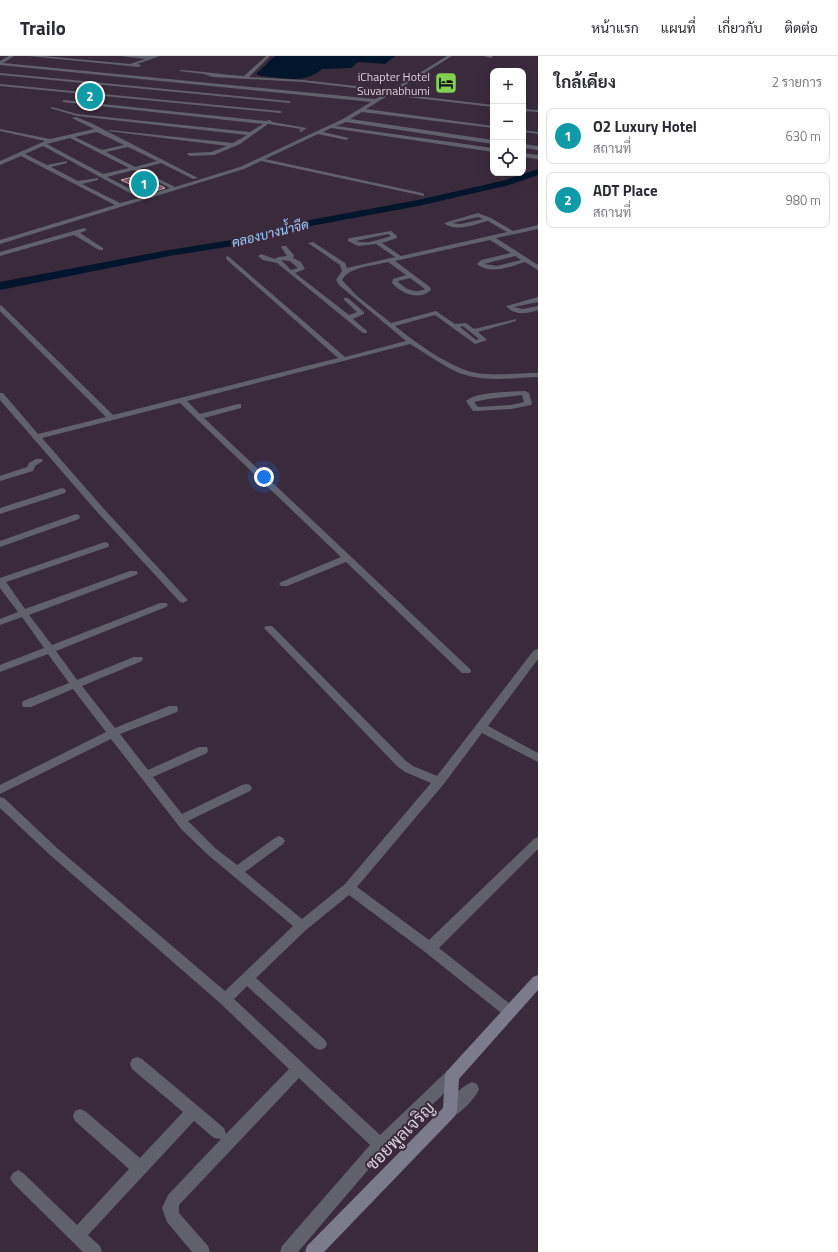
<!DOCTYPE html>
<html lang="th">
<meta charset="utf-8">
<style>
body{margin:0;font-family:"Titillium Web",Sarabun,sans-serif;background:#f7f7f7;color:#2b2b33}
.controls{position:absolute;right:12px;top:12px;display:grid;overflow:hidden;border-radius:8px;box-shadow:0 4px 16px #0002}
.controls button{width:36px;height:36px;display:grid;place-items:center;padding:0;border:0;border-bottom:1px solid #e1e1e2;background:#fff;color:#2b2b33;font:20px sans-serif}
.you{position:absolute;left:264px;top:421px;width:14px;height:14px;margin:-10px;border:3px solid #fff;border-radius:50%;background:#1a73e8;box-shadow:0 0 0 6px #1a73e833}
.badge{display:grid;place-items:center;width:26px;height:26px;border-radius:50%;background:#527540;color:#fff;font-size:13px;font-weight:700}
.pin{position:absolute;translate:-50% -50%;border:2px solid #fff;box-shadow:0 1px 4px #0006}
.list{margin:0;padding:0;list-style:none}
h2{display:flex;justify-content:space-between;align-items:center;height:52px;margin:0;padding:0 16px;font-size:17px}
h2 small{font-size:13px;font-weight:400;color:#7c7c81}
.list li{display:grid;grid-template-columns:26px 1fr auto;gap:12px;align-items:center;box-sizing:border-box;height:56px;margin:0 8px 8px;padding:0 8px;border:1px solid #e1e1e2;border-radius:8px}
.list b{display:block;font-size:15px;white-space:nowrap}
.list p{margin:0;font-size:13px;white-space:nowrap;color:#7c7c81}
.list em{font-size:13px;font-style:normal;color:#7c7c81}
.icon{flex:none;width:22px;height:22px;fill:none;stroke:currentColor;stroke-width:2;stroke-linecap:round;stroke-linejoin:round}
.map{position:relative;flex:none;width:538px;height:1196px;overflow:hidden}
header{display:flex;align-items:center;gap:24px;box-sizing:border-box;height:56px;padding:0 20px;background:#fff;border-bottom:1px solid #e1e1e2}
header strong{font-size:19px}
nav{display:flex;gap:22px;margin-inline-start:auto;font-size:14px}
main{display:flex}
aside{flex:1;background:#fff}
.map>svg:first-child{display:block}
</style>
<header>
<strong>Trailo</strong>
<nav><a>หน้าแรก</a><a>แผนที่</a><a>เกี่ยวกับ</a><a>ติดต่อ</a></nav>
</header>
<main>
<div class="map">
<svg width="538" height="1196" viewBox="0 0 538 1196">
<rect width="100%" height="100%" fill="#3a2b3c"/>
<path fill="#01152c" d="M275,0h120l-10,8 -27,-2 -7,6 -29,1c-18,16 -39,8 -61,7l-5,-2z"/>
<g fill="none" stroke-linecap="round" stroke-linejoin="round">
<path fill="#01152c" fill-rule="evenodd" d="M538,113v6l-29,10 -91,21 -113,21 -66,18 -70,11 -169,34v-8l169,-32 69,-11 66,-18 114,-21 88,-20z"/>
</g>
<path fill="#855567" stroke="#c2a6af" d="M140,119l25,13 -16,5 -28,-13z"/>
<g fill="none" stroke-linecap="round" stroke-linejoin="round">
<path fill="#61616b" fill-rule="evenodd" d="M9,0h5l-11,7 372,36 13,-7 -85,-10 -90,-5 -9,-3 -25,-3 2,-1c21,1 42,5 63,6l22,-20h4l-21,21 54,3 89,10 55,-34h5l-60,37 101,12v2l-104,-12 -23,14 127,17v2l-131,-16 -12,7 143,21v4l-147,-22 -10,4 157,22v4l-162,-24 -8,4 26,6 -3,2 -28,-6 -53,25 157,34 2,1v2l-163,-35 -17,8 -244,75v-4l115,-35 -94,-49 -21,9v-4l45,-20 -45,-10v-2l50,10 44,-10 -22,-11 4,-1 15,6 107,55 -5,1 -32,-16 -22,6 36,18 65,-20 103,-48 28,-17 -371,-37v-4zM97,76l27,13 -22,5 -27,-13zM70,82l59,30 -26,6 -56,-30zM43,90l96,52 -19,5 -38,-19 16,-4v-2l-20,3 -27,-14 16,-4v-2l-20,4 -22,-11zM128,91l29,14 -22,6 -29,-15zM134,114l36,18 -26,8 -37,-19z
M28,0h16l86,8 15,-5 -24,-3h39l-23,8 4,1 -2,2z
M484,0h8l1,1 -2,1z
M0,17l289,28 2,1 -2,1 -289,-28z
M0,28l280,27 2,1 -2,1 -280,-27z
M64,44l202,21 4,-1 2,2 35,6 -6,4 -2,-1 2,-2 -33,-5 -28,20 -26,11 -24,1 -3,-2 1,-1 23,-1 16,-6 -119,-15 2,-1 123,13 14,-8 -170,-19 -27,-8 2,-1 25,7 173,18 13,-8 -201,-22z
M523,53l15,1v2l-15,-1z
M523,74l15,2v2l-15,-2z
M523,88l15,2v4l-15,-2z
M523,97l15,2v4l-15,-2z
M478,157l13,5 22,13 25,-6v4l-42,9 42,27v5l-13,-8c-15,5 -35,13 -48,2l4,-4 30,-7 -21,-13 -95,21 35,26 1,3c-12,11 -29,4 -39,-7l1,-4 13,-4 -18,-13c-14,4 -38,4 -46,18l15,16 34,27 45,-12 19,13 11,-1 8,6 42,-10v2l-38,11 9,8 -12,4 -40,-29 -40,11c20,16 56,43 82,47 19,3 41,0 61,0v4c-27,1 -58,6 -83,-6 -15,-7 -30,-18 -45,-27l-223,57 13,13 38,-10h3v4l-37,10 266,251 1,2 -1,2h-8l-116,-111 -59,24h-6l-2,-2 2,-2 60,-25 -161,-154 -138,35 62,71 82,89 2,2 -5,3 -3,-1 -82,-89 -98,-113v-7h3l35,41 68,-17 -106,-106v-6l2,1 111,109 225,-57 -112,-99v-2l2,-1 117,101 61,-16 -67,-56 -3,-5 6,-9 -2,-6 -32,-22 5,-1 32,21 2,5 48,-11 -19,-13 -18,2 -10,-5v-2l2,-1 41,-7 6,5v2l-15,5 19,13 106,-24 -19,-11c-13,3 -32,12 -44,2zM478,161l5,2 -22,5 -9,-1zM388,178l3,2c-10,3 -26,9 -35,5zM515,200l6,4 -24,6 -13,-2zM410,222l15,11c-11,5 -19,0 -27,-7v-1zM463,270l16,13 -3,1 -16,-13z
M84,172l3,2 -7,3 23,15v2h-4l-25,-15 -74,21v-4z
M282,190h4l8,9 -1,3 8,4 4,7 -10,4 54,42 8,-3 -13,-12v-2h4l16,14v2l-11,5 14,12v2h-4l-86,-70 -14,-3 -5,-4 3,-2 14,5 3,-2 9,-1 -6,-9zM281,204l9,1 8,7 -7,2z
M538,241v5l-24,5 9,2 15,-3v4c-12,4 -23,6 -32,-4z
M525,335l4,2 3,10 -1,2 -20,4 -35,2h-3l-7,-10c10,-10 45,-9 59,-10zM522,339l2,7 -13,3 -33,2 -4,-5 14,-3z
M36,403h6l1,2 -8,5 -2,5 -33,10v-5l27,-9 2,-4z
M62,432l3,1 1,2 -1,2 -65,21v-6z
M76,458l3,1 1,2 -1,2 -79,28v-6z
M105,486l3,1 1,2 -1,2 -102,35 19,27 105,-38h6l2,2 -2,2 -107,40 23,30 108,-42h6l2,2 -2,2 -110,44 21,29 57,-23h8l1,2 -1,2 -60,25 33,42 54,-22h8l1,3 -1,3 -57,22 28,36 51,-23h8l1,3 -1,3 -54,24 29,37 60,-29 4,-1 4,1 2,3 -2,3 -62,30 27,27 22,17 38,-27 4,-2 4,2 2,3 -2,3 -38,28 57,47 43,-35 86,-101 -26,-11 -8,-6 -131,-136 -2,-2 2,-2h6l133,134 8,6 24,10 97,-126 4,-1v10l-50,67 50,27v9l-56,-29 -39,52 -86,102 72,53 105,-101 4,-2v12l-99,99 76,60 2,4 -2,4 -5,2 -5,-2 -80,-64 -76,-57 -43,35 -50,48 69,62 2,4 -2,4 -5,2 -5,-2 -68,-62 -13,13 146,136 67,-64 5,-2 5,2 2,5 -2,5 -72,69 -87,102h-18l2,-6 88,-101 -71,-67 -120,127v8l29,33 2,6h-18l-25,-30 -5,-14 6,-13 53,-56 -7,-1 -20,-17 -106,114 12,11 2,6h-19l-70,-69 -3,-5 3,-5 5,-3 5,3 54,52 52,-56 -54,-48 -2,-5 2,-5 5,-2 5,2 55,47 43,-46 -51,-43 -2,-5 2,-5 5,-2 5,2 82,69 2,6 63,-65 -69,-66 -171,-149 -49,-46v-11l4,1 53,50 168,143 68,-65 -86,-72 -25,-24 -71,-91 -111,55v-9l106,-53 -33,-43 -42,18h-8l-1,-3 1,-3 46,-18 -21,-29 -48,18v-7l44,-17 -22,-31 -22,8v-6l18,-7 -18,-24v-10z
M472,1026l5,2 2,5c-4,10 -19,25 -29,29l-5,-2 -2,-5c4,-10 19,-25 29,-29z"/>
<path fill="#7b7b8b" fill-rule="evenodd" d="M538,919v15l-79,89 -2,32 -2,5 -131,136h-19l2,-6 136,-138 2,-32 2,-5 86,-94z"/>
</g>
<defs>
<g id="hotel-square" transform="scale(1.15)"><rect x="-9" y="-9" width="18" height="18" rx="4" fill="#81d050" stroke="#3a2b3c"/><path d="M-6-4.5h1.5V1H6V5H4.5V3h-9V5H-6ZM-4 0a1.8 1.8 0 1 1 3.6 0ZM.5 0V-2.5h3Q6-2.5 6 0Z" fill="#111"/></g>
</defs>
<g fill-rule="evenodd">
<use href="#hotel-square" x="446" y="27"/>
</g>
<g text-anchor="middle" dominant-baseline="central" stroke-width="4" stroke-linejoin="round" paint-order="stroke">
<g font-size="12" fill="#dad1db" stroke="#3a2b3c" text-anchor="end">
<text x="430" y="20">iChapter Hotel<tspan x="430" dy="14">Suvarnabhumi</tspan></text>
</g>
<g font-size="13" font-style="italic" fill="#a0caf7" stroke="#3a2b3c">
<text transform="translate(270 177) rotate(-14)">คลองบางน้ำจืด</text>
</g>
<g font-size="17" fill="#dad1db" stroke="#3a2b3c">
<text transform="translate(400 1080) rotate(-45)">ซอยพูลเจริญ</text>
</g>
</g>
</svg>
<div class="controls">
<button>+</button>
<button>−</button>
<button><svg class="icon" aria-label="locate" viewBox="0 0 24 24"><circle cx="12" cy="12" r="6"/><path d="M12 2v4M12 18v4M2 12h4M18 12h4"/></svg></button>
</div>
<div class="you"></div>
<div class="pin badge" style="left:144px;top:128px;background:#0f9aa8">1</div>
<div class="pin badge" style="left:90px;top:40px;background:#0f9aa8">2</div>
</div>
<aside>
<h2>ใกล้เคียง<small>2 รายการ</small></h2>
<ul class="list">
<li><span class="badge" style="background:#0f9aa8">1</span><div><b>O2 Luxury Hotel</b><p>สถานที่</p></div><em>630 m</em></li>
<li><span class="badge" style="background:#0f9aa8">2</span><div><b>ADT Place</b><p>สถานที่</p></div><em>980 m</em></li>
</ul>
</aside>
</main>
